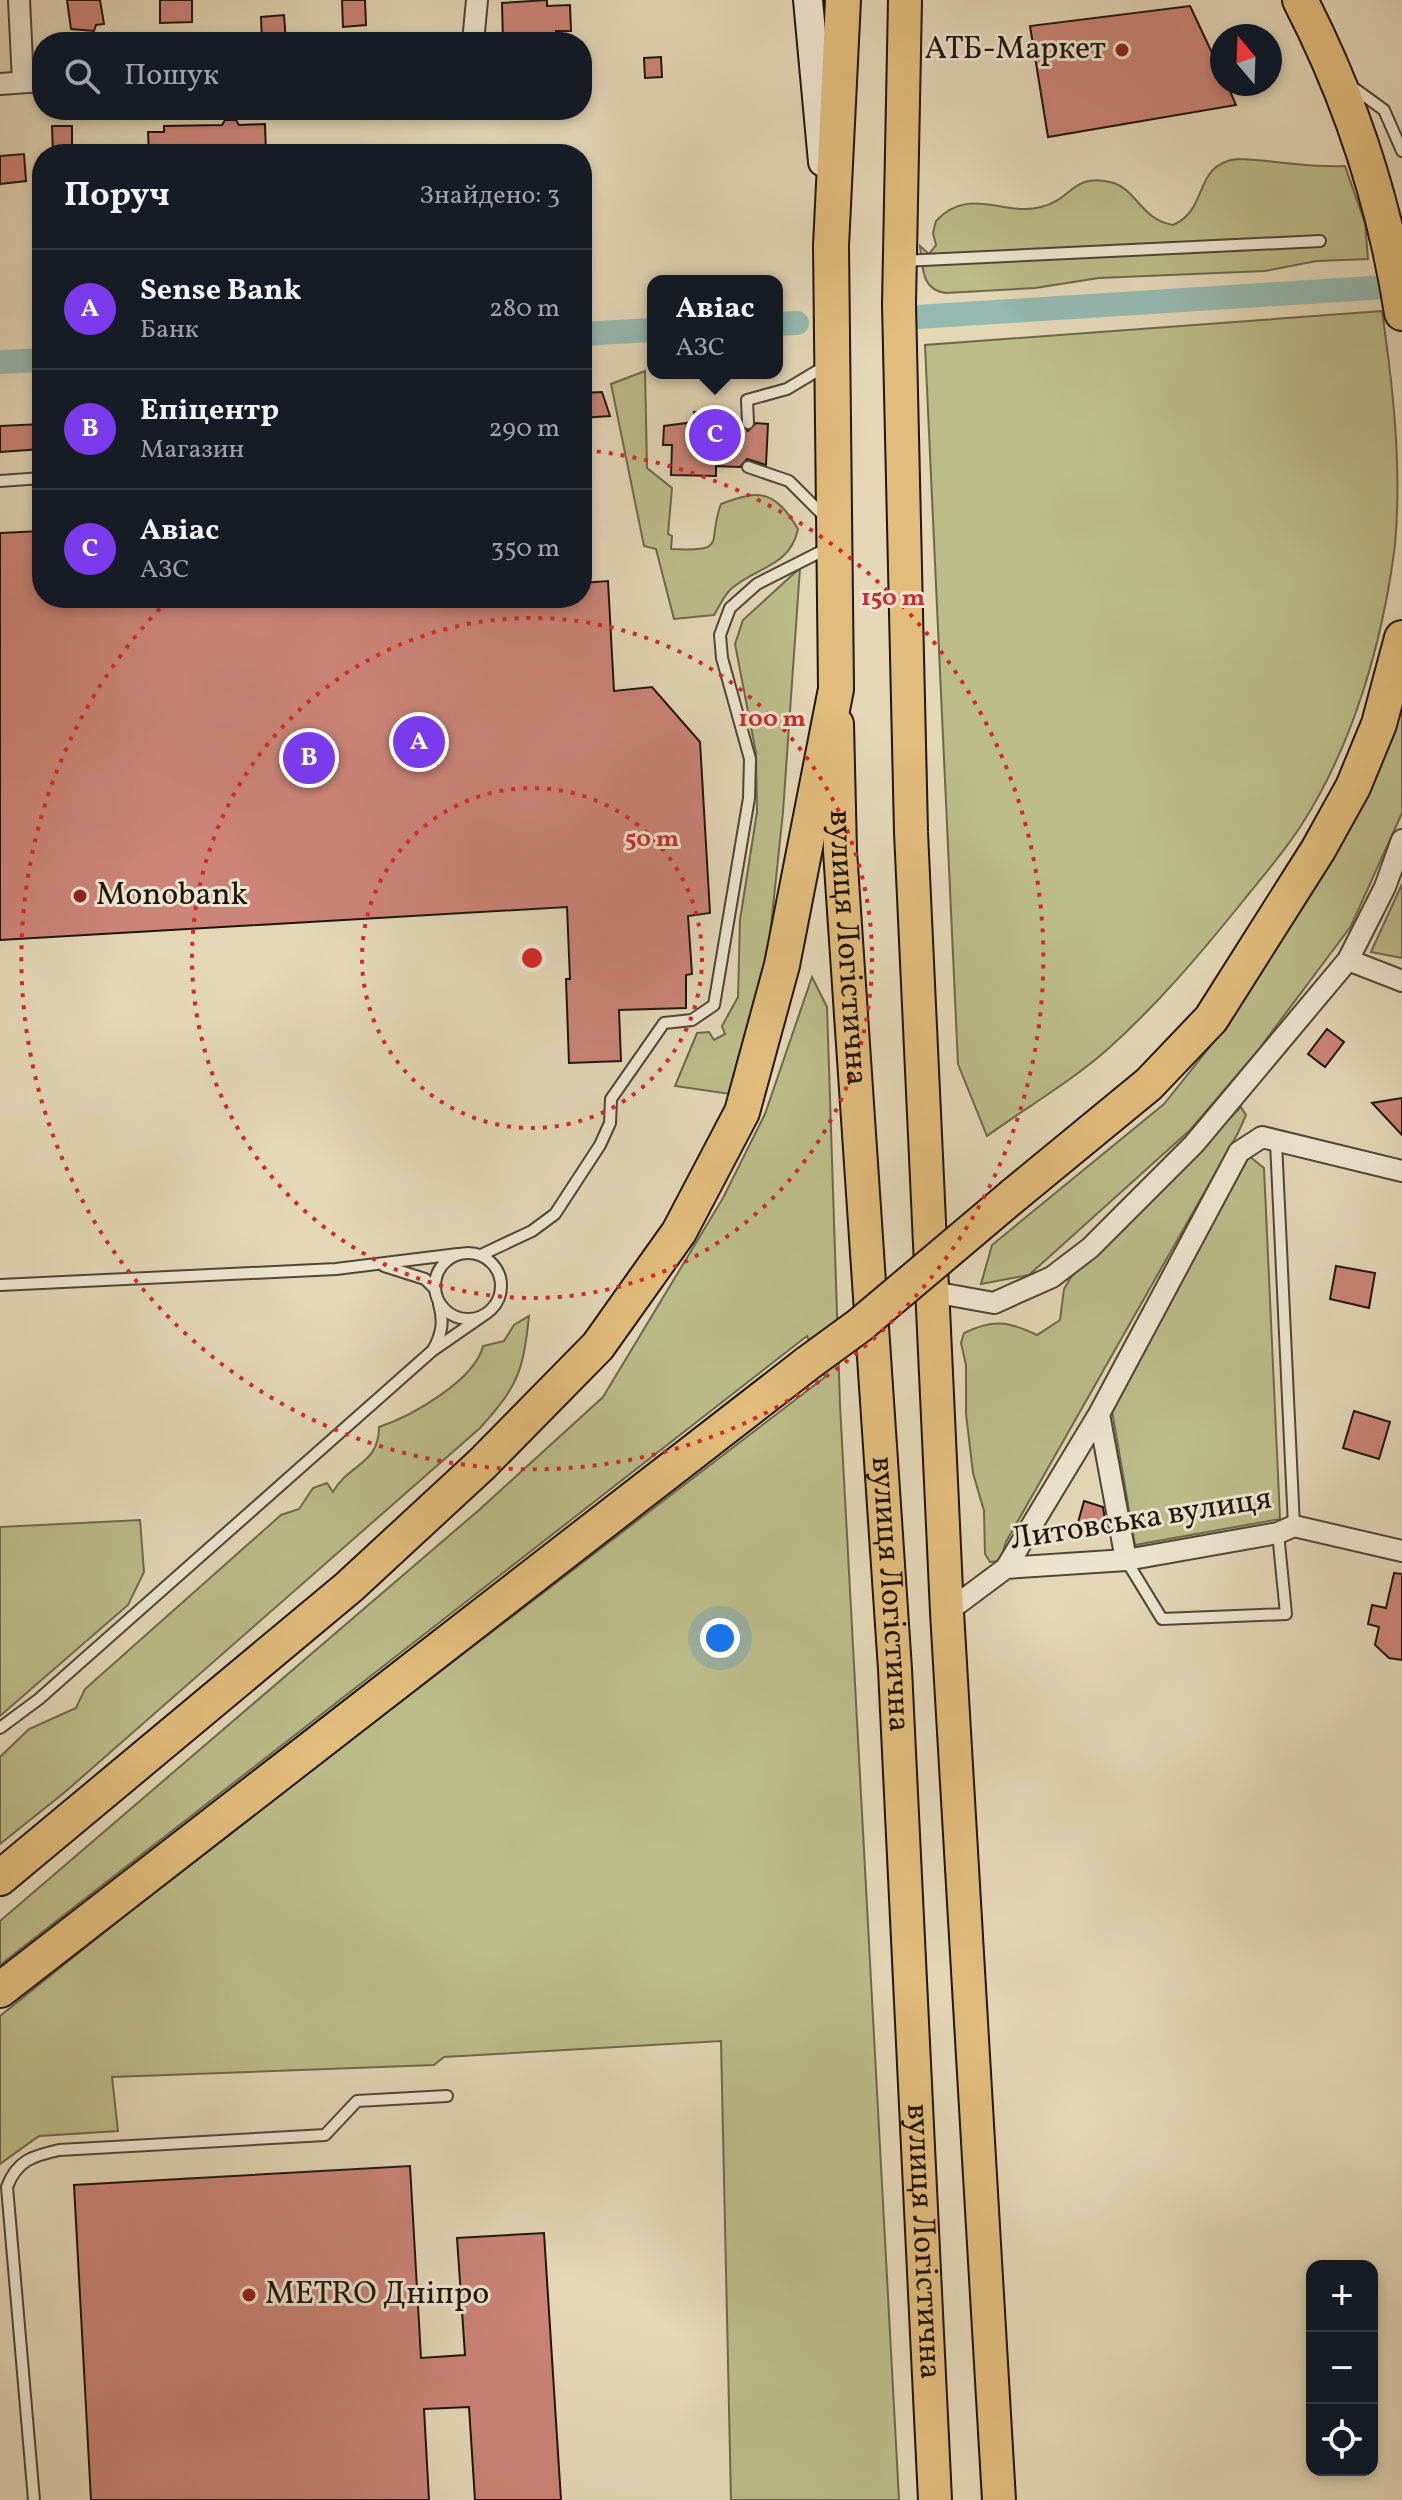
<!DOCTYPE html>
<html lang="uk">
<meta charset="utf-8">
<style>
body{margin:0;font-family:Vollkorn,serif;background:#20242c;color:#f1f3f6}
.controls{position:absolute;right:24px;bottom:24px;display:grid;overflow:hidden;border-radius:16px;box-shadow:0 4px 12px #0003}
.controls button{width:72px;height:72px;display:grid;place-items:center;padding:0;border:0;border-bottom:2px solid #363941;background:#171b24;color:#f1f3f6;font:40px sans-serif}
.compass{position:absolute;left:1210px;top:24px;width:72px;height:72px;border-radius:50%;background:#171b24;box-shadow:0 4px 12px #0003;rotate:341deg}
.you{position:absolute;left:720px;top:1638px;width:28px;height:28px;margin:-20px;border:6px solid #fff;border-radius:50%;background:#1a73e8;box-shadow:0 0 0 12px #1a73e833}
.badge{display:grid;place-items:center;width:52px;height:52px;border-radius:50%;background:#7c3aed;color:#fff;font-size:26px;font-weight:700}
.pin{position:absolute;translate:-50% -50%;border:4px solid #fff;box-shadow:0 2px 8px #0006}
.popup{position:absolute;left:647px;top:275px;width:136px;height:104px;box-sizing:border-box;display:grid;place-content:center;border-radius:16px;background:#171b24;filter:drop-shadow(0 2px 6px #0005);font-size:26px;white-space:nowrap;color:#9ea1a6}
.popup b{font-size:30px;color:#f1f3f6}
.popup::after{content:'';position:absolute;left:50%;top:100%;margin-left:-16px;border:16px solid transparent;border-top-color:#171b24}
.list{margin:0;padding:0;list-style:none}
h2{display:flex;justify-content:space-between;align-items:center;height:104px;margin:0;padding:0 32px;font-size:34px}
h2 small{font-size:26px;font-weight:400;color:#9ea1a6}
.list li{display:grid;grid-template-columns:52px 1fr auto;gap:24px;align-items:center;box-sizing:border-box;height:120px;padding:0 32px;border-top:2px solid #363941}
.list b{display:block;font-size:30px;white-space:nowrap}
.list p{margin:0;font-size:26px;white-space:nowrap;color:#9ea1a6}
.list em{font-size:26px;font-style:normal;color:#9ea1a6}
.icon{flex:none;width:44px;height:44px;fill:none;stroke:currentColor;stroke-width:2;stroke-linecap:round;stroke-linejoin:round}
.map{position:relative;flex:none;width:1402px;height:2500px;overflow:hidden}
.search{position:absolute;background:#171b24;box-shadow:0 4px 12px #0003;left:32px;top:32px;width:560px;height:88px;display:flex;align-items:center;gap:20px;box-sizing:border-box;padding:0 28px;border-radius:32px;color:#9ea1a6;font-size:30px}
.panel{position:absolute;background:#171b24;box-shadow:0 4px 12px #0003;left:32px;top:144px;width:560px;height:464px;border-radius:32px}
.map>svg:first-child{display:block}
</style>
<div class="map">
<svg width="1402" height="2500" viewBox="0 0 1402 2500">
<rect width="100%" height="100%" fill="#e3d7b6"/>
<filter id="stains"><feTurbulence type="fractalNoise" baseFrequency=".0025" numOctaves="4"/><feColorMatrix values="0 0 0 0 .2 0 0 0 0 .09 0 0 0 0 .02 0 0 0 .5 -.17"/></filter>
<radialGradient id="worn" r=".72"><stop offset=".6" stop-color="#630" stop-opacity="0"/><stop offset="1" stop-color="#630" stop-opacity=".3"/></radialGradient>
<path fill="#bbbc88" stroke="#6c694a" stroke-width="2" d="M1237,159c37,1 71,9 108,7l20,57 3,36 -51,2 -52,10 -166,7 -64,10 -89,5c-25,-3 -23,-25 -26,-47l9,8 7,-9 -3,-12 3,-12c33,-36 69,-4 105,-14 31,-7 32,-36 73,-24 23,8 28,37 59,42 37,-16 19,-60 64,-66z
M1382,311c11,76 20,157 13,234 -12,95 -41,198 -93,279 -17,27 -39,52 -59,77 -42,52 -84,102 -134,147 -37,33 -82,59 -122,88l-29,-72 -33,-719z
M645,371l2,97 25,20 -4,46 4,2 -1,13c59,3 35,-6 50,-45 40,-16 55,-12 77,25 -8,38 -41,37 -67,60 -7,6 -12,18 -17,26l-40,4 -18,-70 -12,-3 -33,-162z
M800,568l-17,244 -19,180 -34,102 -55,-8 22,-53 12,-1 5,8 11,-6 -3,-8 16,-29 2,-77 17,-108 -1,-59 -21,-109 8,-24z
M1402,697v116l-51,113 -95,127 -66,77 -161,145 -48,9 11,-39 172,-141 68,-85 139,-233z
M1402,884v74l-31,-6z
M812,977l15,30 13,398 59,1095h-168l-10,-459 -277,16 -10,8 -322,12 6,54 -79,5 -39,28v-148l207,-166 618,-473 -18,-41 -807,629v-44l479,-411 124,-113 120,-199 42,-84z
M1241,1107l5,8 -8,18 -232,409 -6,19 -10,1 -5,-8 -1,-43 -11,-38 -7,-59v-49l-5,-22 3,-10c29,-14 44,-12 73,2l23,-15 4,-31 7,-12z
M1249,1156l15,12 16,351 -145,26 -23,-134z
M529,1316c-6,56 -11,70 -49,112l-415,364 -65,52v-87l29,-28 47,-21 9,-19 196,-174 18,-6 14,-21 14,-5 6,9c15,-28 46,-27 46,-65 33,-11 96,-47 104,-81l21,-5 10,-16z
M140,1520l4,52 -16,33 -128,111v-189z"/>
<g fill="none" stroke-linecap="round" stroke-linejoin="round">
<path stroke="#95b9b1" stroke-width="24" d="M917,317l485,-31
M777,324l20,-1
M582,334l71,-4
M0,362l42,-2"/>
</g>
<path fill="#cb8477" stroke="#1e160c" stroke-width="2" d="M67,0h33l4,24 -8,1 -2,6 -23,-2z
M160,0h32v22l-32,1z
M342,0h23l1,25 -23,2z
M547,0v6l23,-1 1,26h-15l1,11h-54l-1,-39z
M1190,6l32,68v10h5l9,21 -188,32 -18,-111z
M284,15l2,27h-24l-1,-25z
M661,57l1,20 -17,1 -1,-20z
M225,120h11l3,5 26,-1 1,30h-117l-1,-22h16v-6l58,-1z
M52,126h20v28h-19z
M24,154l2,27 -26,3v-28z
M602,392l8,24 -28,2v-25z
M694,412l23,1 -1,9 24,1 8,8 8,-8 12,1 -2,41 -19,-6 -7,8 -24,-1v10l-45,-1 1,-30h-9l1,-19 30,-4z
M42,424v25l-42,3v-26z
M42,531v67h540v-15l26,-2 6,110 38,-4 48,55 10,171 -22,3 4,58 -6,1v33l-67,2 2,51 -52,2 -3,-84h4l-3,-72 -567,33v-407z
M1327,1029l17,13 -19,25 -17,-13z
M1402,1098v37l-30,-32z
M1336,1266l39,7 -6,35 -39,-9z
M1354,1411l36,11 -11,37 -36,-11z
M1084,1501l19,6 2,13 -3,13 -25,-7z
M1394,1573l8,1v86l-13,-2 -14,-13 4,-18 -11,-3 4,-19 14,3z
M410,2166l11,192 44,-3 -8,-117 87,-5 17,267h-86l-6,-93 -45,2 5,91h-338l-17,-315z"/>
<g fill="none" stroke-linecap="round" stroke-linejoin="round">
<g stroke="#4f4636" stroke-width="14">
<path id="service" d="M1351,86l33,24 18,41
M902,261l418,-20
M748,423l-1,-23 40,-11 40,-24
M748,467l41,14 35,35
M0,481l42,-3
M1276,1142l18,384
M435 1286a33 33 0 1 1 66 0a33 33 0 1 1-66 0Z
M481,1255l51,-24 23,-17 45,-69 10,-22 1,-24 53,-76 28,-3 22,-15 35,-207 1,-39 -28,-101 -2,-23 10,-27 27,-24 71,-36
M384,1266l41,13 10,10
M0,1285l336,-16 122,-15
M433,1350c9,-16 11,-29 6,-46
M1126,1560l36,59 124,-5 -8,-81
M0,1728l39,-29 393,-348 52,-36
M34,2500l-27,-313c10,-27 26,-31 52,-37l266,-15 32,-34 90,-5"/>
</g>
<g stroke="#4f4636" stroke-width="24">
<path id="minor" d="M19,0l4,82
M473,42l4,-42
M0,84l42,-3
M1348,960l54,21
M933,1292l61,11 58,-26 38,-29 104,-104 154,-184 37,-73 17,-47
M1099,1414l27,146
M1006,1568l93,-154 140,-262 23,-15 140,34
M947,1612l59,-44 120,-8 152,-27 16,-7 108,25"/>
</g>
<g stroke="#1e160c" stroke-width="32">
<path id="secondary" d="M808,0l15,162"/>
</g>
<g stroke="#1e160c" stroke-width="36">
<g id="primary">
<path d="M905,0l-6,304 12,528 36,780 52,888"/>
<path id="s1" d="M837,724l3,127 55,818 40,831"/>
</g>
</g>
<g stroke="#1e160c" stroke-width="38">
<path id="trunk" d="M1300,0c51,99 85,204 102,313
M1014,1195l135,-111 62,-65 107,-169 35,-63 26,-63 23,-86
M0,1878l349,-291 133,-123 116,-118 81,-114 63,-120 40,-147 54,-276 -5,-443 12,-246
M0,1990l808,-627"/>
</g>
<use href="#service" stroke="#ede5d0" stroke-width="10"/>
<use href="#minor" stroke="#ede5d0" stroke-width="20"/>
<use href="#secondary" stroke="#ede5d0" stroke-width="28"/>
<use href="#primary" stroke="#e2bc7b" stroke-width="32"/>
<use href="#trunk" stroke="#e2bc7b" stroke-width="34"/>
<g stroke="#1e160c" stroke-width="38" stroke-linecap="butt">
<path id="trunk-bridge" d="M808,1363l52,-38 154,-130"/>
</g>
<use href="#trunk-bridge" stroke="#e2bc7b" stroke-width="34"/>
</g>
<g fill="none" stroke="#d62828" stroke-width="4" stroke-dasharray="4 8">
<circle cx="532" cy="958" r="170"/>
<circle cx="532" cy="958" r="340"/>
<path d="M585 450A511 511 0 1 1 168 600"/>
</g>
<g fill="#8f2418" stroke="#ede5d0" stroke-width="3">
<circle cx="1122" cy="50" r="8"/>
<circle cx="80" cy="896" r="8"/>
<circle cx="249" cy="2295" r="8"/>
</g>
<g text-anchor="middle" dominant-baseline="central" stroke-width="6" stroke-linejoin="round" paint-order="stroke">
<g font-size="32" fill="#1e160c" stroke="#ede5d0" text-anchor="start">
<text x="1106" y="50" text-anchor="end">АТБ-Маркет</text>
<text x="96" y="896">Monobank</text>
<text x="265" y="2295">METRO Дніпро</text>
</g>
<g font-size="32" fill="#1e160c" stroke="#ede5d0">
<text stroke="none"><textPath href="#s1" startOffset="224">вулиця Логістична</textPath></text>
<text transform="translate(1141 1520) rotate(-9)">Литовська вулиця</text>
<text stroke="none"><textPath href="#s1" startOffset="872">вулиця Логістична</textPath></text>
<text stroke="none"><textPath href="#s1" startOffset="1520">вулиця Логістична</textPath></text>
</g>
</g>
<circle cx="532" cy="958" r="12" fill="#d62828" stroke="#ede5d0" stroke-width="4"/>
<g font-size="24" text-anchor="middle" font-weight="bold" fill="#d62828" stroke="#ede5d0" stroke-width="6" stroke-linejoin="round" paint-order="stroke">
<text x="893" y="605">150 m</text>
<text x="772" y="726">100 m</text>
<text x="652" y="846">50 m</text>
</g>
<rect width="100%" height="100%" filter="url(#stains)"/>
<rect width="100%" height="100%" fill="url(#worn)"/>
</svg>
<div class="controls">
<button>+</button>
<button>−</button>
<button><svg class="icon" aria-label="locate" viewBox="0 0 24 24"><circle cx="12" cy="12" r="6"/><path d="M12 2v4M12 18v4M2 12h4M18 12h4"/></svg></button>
</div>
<svg class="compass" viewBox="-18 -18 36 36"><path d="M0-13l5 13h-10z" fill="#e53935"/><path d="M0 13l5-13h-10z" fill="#9ea1a6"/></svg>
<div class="you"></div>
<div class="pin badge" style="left:419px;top:742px">A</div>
<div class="pin badge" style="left:309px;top:758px">B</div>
<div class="pin badge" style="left:715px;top:435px">C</div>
<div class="popup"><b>Авіас</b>АЗС</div>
<div class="search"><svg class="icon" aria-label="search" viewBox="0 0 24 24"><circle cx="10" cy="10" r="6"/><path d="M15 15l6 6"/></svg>Пошук</div>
<section class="panel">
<h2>Поруч<small>Знайдено: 3</small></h2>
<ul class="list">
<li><span class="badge">A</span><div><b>Sense Bank</b><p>Банк</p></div><em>280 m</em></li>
<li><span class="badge">B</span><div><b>Епіцентр</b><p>Магазин</p></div><em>290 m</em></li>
<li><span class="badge">C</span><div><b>Авіас</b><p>АЗС</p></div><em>350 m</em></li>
</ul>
</section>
</div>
